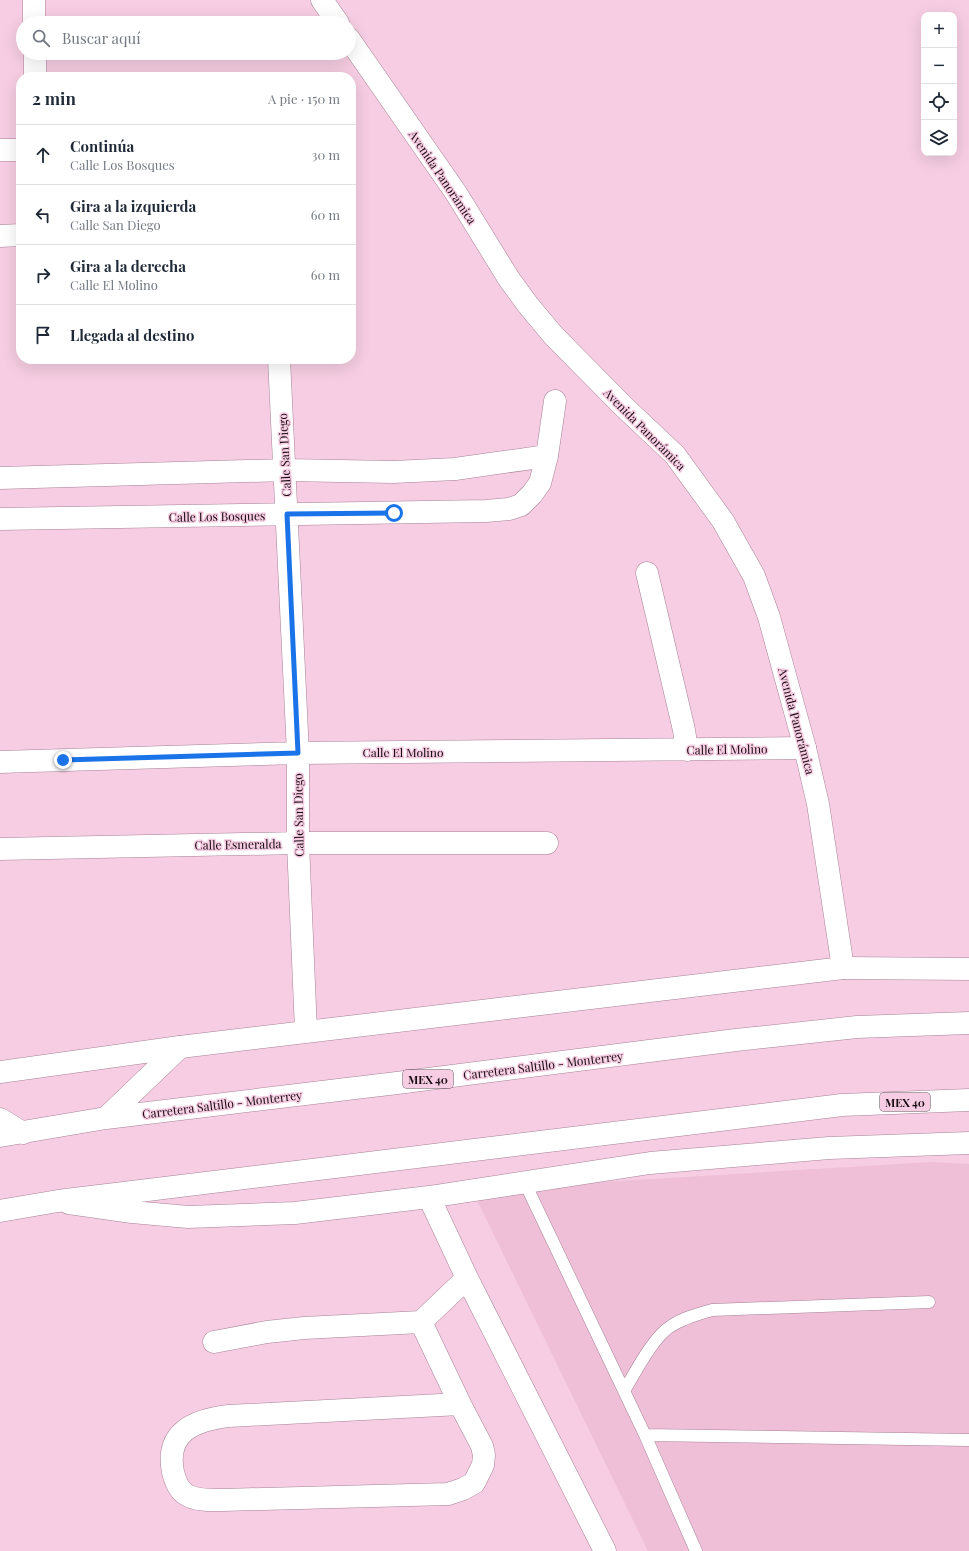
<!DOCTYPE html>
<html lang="es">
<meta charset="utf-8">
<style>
body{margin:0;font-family:"Playfair Display",serif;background:#f6f6f7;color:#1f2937}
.controls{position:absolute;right:12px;top:12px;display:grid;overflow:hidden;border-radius:8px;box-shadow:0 4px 16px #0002}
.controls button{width:36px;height:36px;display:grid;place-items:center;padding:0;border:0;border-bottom:1px solid #e0e1e3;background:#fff;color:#1f2937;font:20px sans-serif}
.stop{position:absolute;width:12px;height:12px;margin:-9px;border:3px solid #1a73e8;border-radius:50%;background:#fff}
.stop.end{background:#1a73e8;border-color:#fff;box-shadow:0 1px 4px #0008}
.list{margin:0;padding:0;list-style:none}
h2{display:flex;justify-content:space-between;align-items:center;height:52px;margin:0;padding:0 16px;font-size:17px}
h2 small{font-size:13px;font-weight:400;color:#747a83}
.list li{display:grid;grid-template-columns:26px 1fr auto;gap:12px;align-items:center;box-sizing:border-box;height:60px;padding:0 16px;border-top:1px solid #e0e1e3}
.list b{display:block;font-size:15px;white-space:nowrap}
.list p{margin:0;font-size:13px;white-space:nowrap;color:#747a83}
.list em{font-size:13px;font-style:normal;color:#747a83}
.icon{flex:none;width:22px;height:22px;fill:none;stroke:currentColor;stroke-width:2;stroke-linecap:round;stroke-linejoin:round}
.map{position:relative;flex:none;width:969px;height:1551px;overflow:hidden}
.search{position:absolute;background:#fff;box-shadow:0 4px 16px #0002;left:16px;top:16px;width:340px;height:44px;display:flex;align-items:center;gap:10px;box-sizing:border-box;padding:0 14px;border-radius:22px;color:#747a83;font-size:15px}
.panel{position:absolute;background:#fff;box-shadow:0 4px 16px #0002;left:16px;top:72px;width:340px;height:292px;border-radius:16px}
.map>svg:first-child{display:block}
</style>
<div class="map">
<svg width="969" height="1551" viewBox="0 0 969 1551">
<rect width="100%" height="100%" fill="#f6cde2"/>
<path fill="#efbfd8" d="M931,1162l38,2v387h-321l-176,-361z"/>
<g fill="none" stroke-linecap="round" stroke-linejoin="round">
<g stroke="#a78295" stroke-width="13">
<path id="service" d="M524,1181l121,254 324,5
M624,1391c11,-18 29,-54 47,-65 12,-8 27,-12 41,-16l217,-8
M645,1435l51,116"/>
</g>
<g stroke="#a78295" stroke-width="23">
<path id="minor" d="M34,0v23
M35,53v24
M0,150h21
M0,236l21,-1
M279,359l19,394v90l8,188
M0,478l286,-8 108,2 61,-3 92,-13
M0,519l486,-8 23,-2 12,-4 11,-11 8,-11 7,-27 8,-55
M647,573l37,157 3,20
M0,762l298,-9 507,-5
M0,849l298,-6h249
M429,1197l38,81 138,273
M69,1203l63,9 56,5 107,-4 134,-16 221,-34 179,-15 140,-5
M421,1322l39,82 22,42 2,9 -1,10 -9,18 -11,6 -15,5 -225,6c-11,0 -26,1 -36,-5 -8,-4 -12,-15 -14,-23 -8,-40 21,-52 56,-56l231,-12
M214,1342l53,-10 37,-4 117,-6 46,-44"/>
</g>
<g stroke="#a78295" stroke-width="23">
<path id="tertiary" d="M322,0l16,23
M0,1072l180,-25 663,-79 -25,-164 -13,-56 -36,-131 -15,-41 -31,-55 -48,-66 -52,-49 -70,-71 -25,-30 -19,-26 -53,-86 -107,-154"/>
</g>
<g stroke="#a78295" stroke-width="23">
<path id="trunk" d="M843,968l126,1
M106,1118l74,-71
M0,1119l23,14
M0,1136l106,-18 291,-35 339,-43 121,-13 112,-4
M0,1211l58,-10 784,-96 127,-5"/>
</g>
<use href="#service" stroke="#fff" stroke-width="12"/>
<use href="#minor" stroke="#fff" stroke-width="22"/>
<use href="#tertiary" stroke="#fff" stroke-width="22"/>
<use href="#trunk" stroke="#fff" stroke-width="22"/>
</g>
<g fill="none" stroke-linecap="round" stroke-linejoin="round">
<path stroke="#1a73e8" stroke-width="5" d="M63,760l235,-7 -11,-239 107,-1"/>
</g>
<g text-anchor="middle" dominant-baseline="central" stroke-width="3" stroke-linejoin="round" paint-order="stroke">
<g fill="#f6cde2" stroke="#5a4450" stroke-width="1">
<rect x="403" y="1070" width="50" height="18" rx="3"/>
<rect x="880" y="1093" width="50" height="18" rx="3"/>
</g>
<g font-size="11" font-weight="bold" fill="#170a11">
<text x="428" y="1079">MEX 40</text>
<text x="905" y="1102">MEX 40</text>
</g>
<g font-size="12" fill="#170a11" stroke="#f6cde2">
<text transform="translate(443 177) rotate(56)">Avenida Panorámica</text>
<text transform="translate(645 429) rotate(45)">Avenida Panorámica</text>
<text transform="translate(284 455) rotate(-93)">Calle San Diego</text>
<text transform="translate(217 516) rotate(-1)">Calle Los Bosques</text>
<text transform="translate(797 721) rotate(75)">Avenida Panorámica</text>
<text transform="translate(727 749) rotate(-1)">Calle El Molino</text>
<text x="403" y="752">Calle El Molino</text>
<text transform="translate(298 815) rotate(-91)">Calle San Diego</text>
<text transform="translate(238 844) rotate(-1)">Calle Esmeralda</text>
<text transform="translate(543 1065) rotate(-7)">Carretera Saltillo - Monterrey</text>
<text transform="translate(222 1104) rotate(-7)">Carretera Saltillo - Monterrey</text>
</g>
</g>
</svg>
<div class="controls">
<button>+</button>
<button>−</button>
<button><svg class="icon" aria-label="locate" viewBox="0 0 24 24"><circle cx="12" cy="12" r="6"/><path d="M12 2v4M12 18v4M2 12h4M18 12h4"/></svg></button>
<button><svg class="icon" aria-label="layers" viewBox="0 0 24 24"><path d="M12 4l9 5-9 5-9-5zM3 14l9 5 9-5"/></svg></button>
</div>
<div class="stop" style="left:394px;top:513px"></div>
<div class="stop end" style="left:63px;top:760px"></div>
<div class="search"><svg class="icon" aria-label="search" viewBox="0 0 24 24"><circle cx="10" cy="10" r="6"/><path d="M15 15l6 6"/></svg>Buscar aquí</div>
<section class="panel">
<h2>2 min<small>A pie · 150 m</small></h2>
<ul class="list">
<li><svg class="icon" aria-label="ahead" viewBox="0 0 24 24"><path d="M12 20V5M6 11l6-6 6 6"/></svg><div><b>Continúa</b><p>Calle Los Bosques</p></div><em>30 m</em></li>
<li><svg class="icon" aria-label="left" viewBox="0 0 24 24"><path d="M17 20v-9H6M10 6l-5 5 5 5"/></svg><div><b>Gira a la izquierda</b><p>Calle San Diego</p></div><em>60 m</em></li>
<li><svg class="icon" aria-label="right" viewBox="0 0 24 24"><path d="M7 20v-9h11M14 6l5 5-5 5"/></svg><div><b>Gira a la derecha</b><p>Calle El Molino</p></div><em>60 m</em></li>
<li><svg class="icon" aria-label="arrive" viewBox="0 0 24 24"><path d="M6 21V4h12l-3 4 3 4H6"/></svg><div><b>Llegada al destino</b></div></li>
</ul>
</section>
</div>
